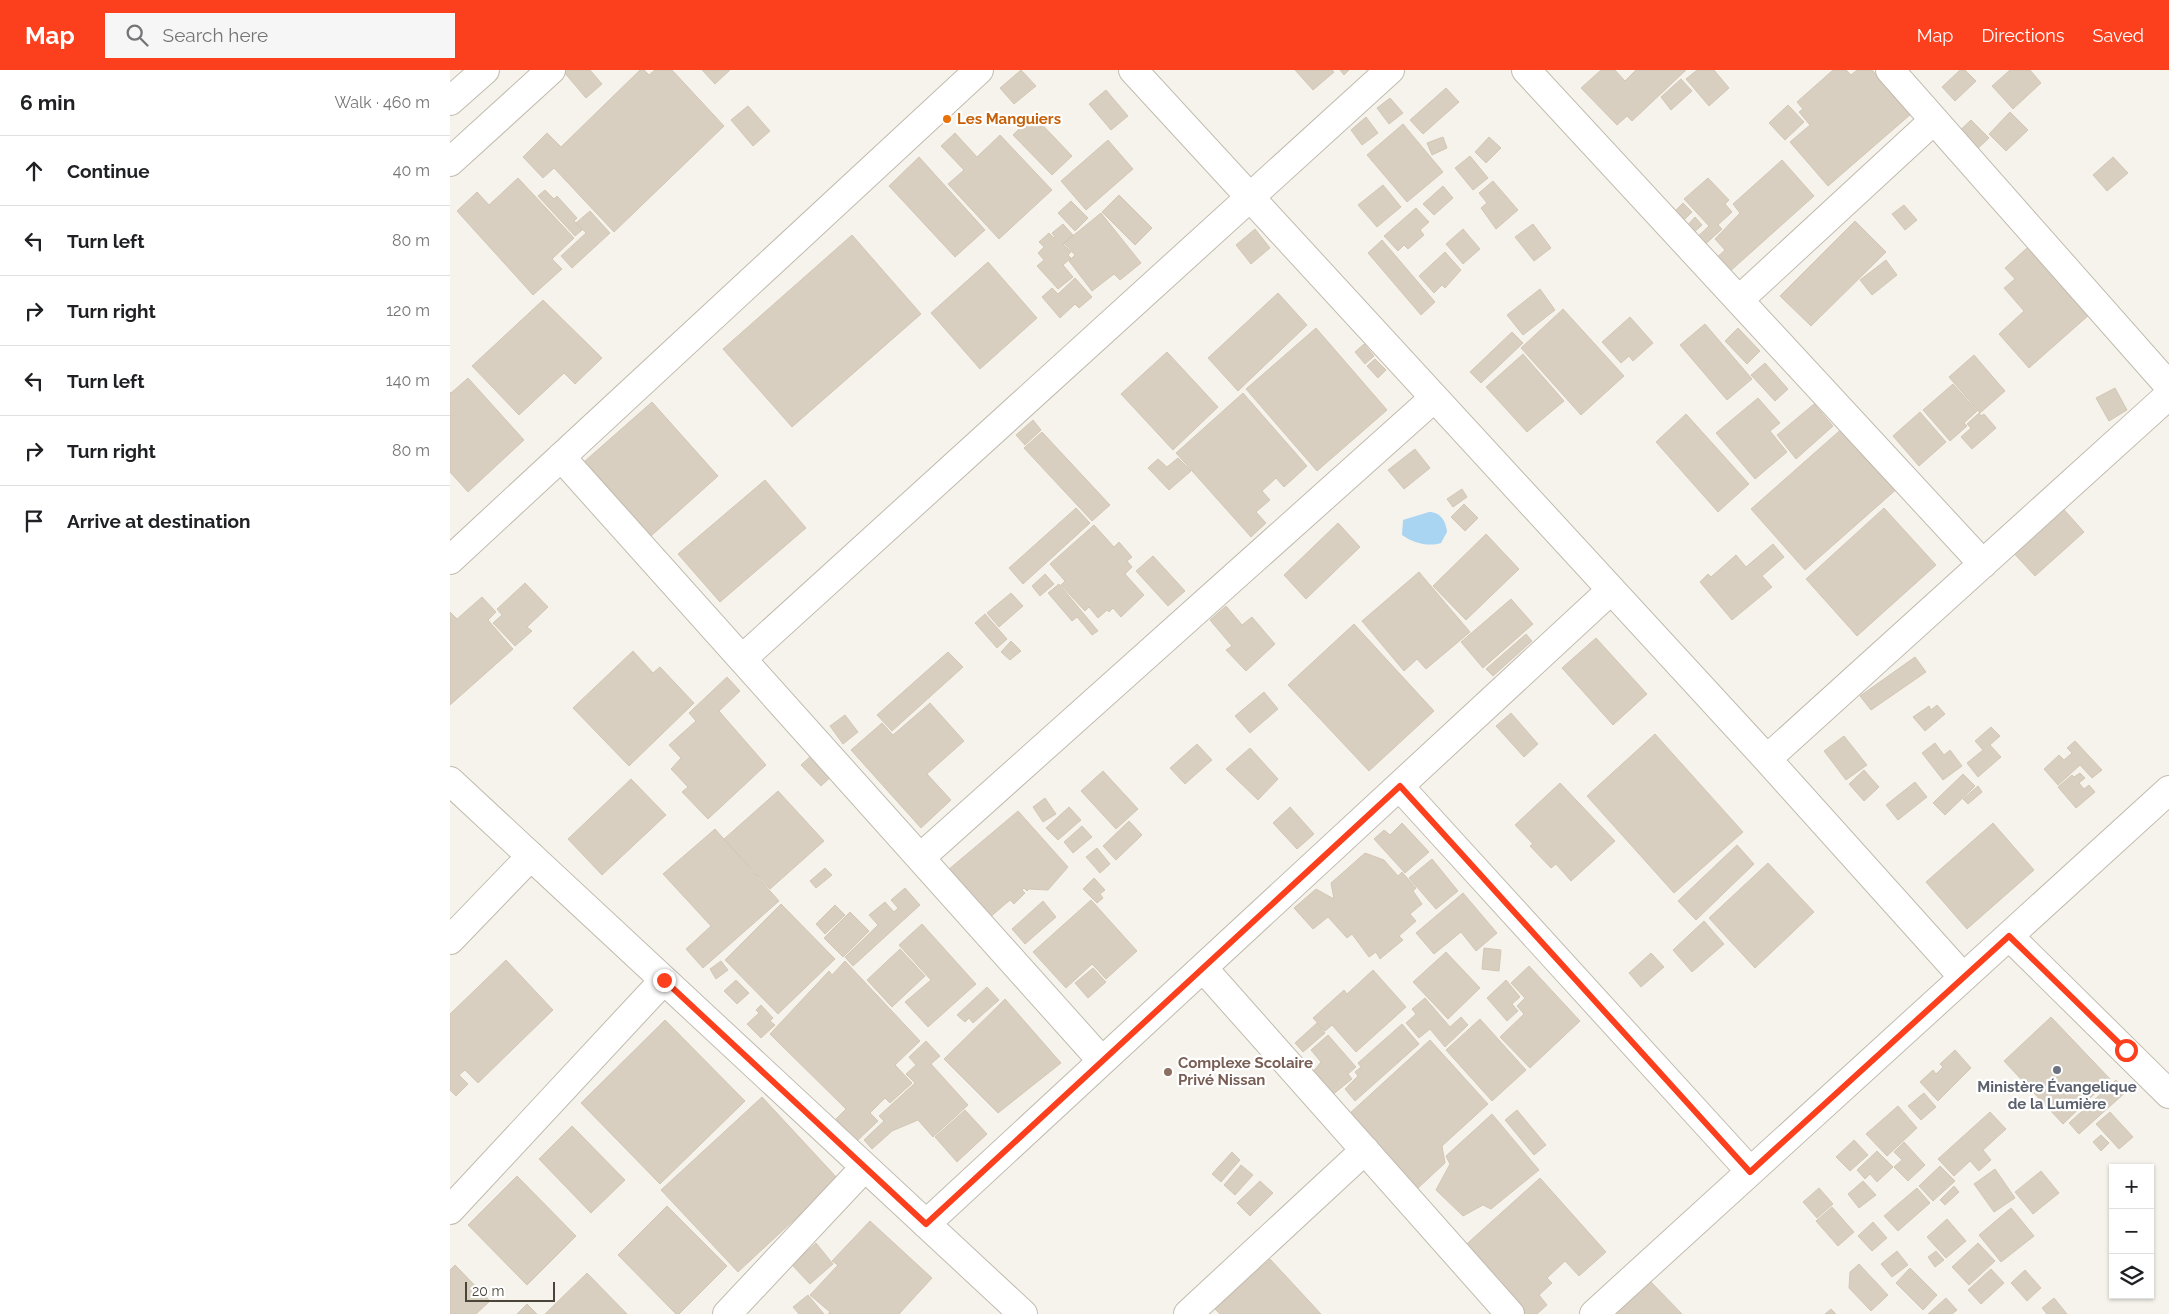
<!DOCTYPE html>
<meta charset="utf-8">
<style>
body{margin:0;font-family:Raleway,sans-serif;background:#f6f6f6;color:#202124}
.controls{position:absolute;right:15px;bottom:15px;display:grid;overflow:hidden;border-radius:0px;box-shadow:0 1px 4px #0004}
.controls button{width:45px;height:45px;display:grid;place-items:center;padding:0;border:0;border-bottom:1px solid #e0e0e0;background:#fff;color:#202124;font:25px sans-serif}
.scale{position:absolute;left:15px;bottom:12px;width:90px;box-sizing:border-box;padding-left:5px;border:2px solid #4b4439;border-top:0;font-size:14px;line-height:18px;white-space:nowrap;color:#4b4439;-webkit-text-stroke:4px #fff;paint-order:stroke}
.stop{position:absolute;width:15px;height:15px;margin:-11px;border:4px solid #fc3f1d;border-radius:50%;background:#fff}
.stop.end{background:#fc3f1d;border-color:#fff;box-shadow:0 1px 5px #0008}
.list{margin:0;padding:0;list-style:none}
h2{display:flex;justify-content:space-between;align-items:center;height:65px;margin:0;padding:0 20px;font-size:21px}
h2 small{font-size:16px;font-weight:400;color:#757577}
.list li{display:grid;grid-template-columns:32px 1fr auto;gap:15px;align-items:center;box-sizing:border-box;height:70px;padding:0 20px;border-top:1px solid #e0e0e0}
.list b{display:block;font-size:19px;white-space:nowrap}
.list em{font-size:16px;font-style:normal;color:#757577}
.icon{flex:none;width:28px;height:28px;fill:none;stroke:currentColor;stroke-width:2;stroke-linecap:round;stroke-linejoin:round}
.map{position:relative;flex:none;width:1719px;height:1244px;overflow:hidden}
header{display:flex;align-items:center;gap:30px;box-sizing:border-box;height:70px;padding:0 25px;background:#fc3f1d;color:#fff}
header strong{font-size:24px}
nav{display:flex;gap:28px;margin-inline-start:auto;font-size:18px}
.search{width:350px;height:45px;background:#f6f6f6;display:flex;align-items:center;gap:12px;box-sizing:border-box;padding:0 18px;border-radius:0px;color:#757577;font-size:19px}
main{display:flex}
aside{flex:1;background:#fff}
.map>svg:first-child{display:block}
</style>
<header>
<strong>Map</strong>
<div class="search"><svg class="icon" aria-label="search" viewBox="0 0 24 24"><circle cx="10" cy="10" r="6"/><path d="M15 15l6 6"/></svg>Search here</div>
<nav><a>Map</a><a>Directions</a><a>Saved</a></nav>
</header>
<main>
<aside>
<h2>6 min<small>Walk · 460 m</small></h2>
<ul class="list">
<li><svg class="icon" aria-label="ahead" viewBox="0 0 24 24"><path d="M12 20V5M6 11l6-6 6 6"/></svg><div><b>Continue</b></div><em>40 m</em></li>
<li><svg class="icon" aria-label="left" viewBox="0 0 24 24"><path d="M17 20v-9H6M10 6l-5 5 5 5"/></svg><div><b>Turn left</b></div><em>80 m</em></li>
<li><svg class="icon" aria-label="right" viewBox="0 0 24 24"><path d="M7 20v-9h11M14 6l5 5-5 5"/></svg><div><b>Turn right</b></div><em>120 m</em></li>
<li><svg class="icon" aria-label="left" viewBox="0 0 24 24"><path d="M17 20v-9H6M10 6l-5 5 5 5"/></svg><div><b>Turn left</b></div><em>140 m</em></li>
<li><svg class="icon" aria-label="right" viewBox="0 0 24 24"><path d="M7 20v-9h11M14 6l5 5-5 5"/></svg><div><b>Turn right</b></div><em>80 m</em></li>
<li><svg class="icon" aria-label="arrive" viewBox="0 0 24 24"><path d="M6 21V4h12l-3 4 3 4H6"/></svg><div><b>Arrive at destination</b></div></li>
</ul>
</aside>
<div class="map">
<svg width="1719" height="1244" viewBox="0 0 1719 1244">
<rect width="100%" height="100%" fill="#f6f3ec"/>
<path fill="#a9d4f2" d="M979,442c12,0 17,10 18,20l-6,11c-13,4 -28,0 -39,-8l1,-15z"/>
<path fill="#d8cfc1" stroke="#d3c7b4" d="M114,0h26l12,14 -16,14 -23,-27z
M190,0h4l5,5 6,-5h17l52,56 -110,106 -60,-64 -11,10 -20,-21 24,-24 14,14z
M252,0h28l-15,14z
M571,0l15,16 -22,18 -14,-16z
M845,0h37l2,2 -21,18z
M890,0h9l-5,5z
M1151,0h14l10,11 11,-11h50l-54,51 -5,-5 -10,9 -36,-37z
M1247,0h17l15,18 -20,18 -23,-27z
M1383,0h13l5,5 6,-5h15l39,44 -83,72 -38,-44 20,-17 -11,-13 4,-3 -6,-7z
M1510,0h5l11,11 -21,20 -13,-14z
M1560,0h20l11,13 -28,26 -21,-23z
M1231,9l11,12 -21,19 -10,-13z
M996,18l13,14 -36,32 -13,-14z
M656,20l22,26 -17,14 -22,-26z
M940,28l13,15 -14,11 -12,-16z
M1338,35l16,17 -19,18 -16,-17z
M298,36l22,25 -17,15 -22,-26z
M1560,42l18,18 -22,21 -17,-17z
M583,45l39,41 -20,19 -39,-40z
M916,47l12,16 -16,12 -11,-15z
M1521,50l18,18 -16,15 -17,-19z
M953,54l40,48 -36,30 -40,-47z
M505,63l22,24 23,-22 52,55 -53,49 -51,-55 16,-14 -23,-24z
M993,67l4,11 -15,7 -5,-12z
M1039,67l12,11 -15,15 -11,-11z
M658,70l25,29 -47,41 -25,-29z
M1020,86l18,22 -15,12 -18,-22z
M469,87l66,73 -30,27 -66,-71z
M1663,87l15,16 -21,18 -14,-16z
M1332,90l32,36 -87,78 -13,-14 11,-10 -10,-11 25,-26 -7,-9z
M68,108l56,60 -22,21 10,10 -29,26 -76,-84 20,-19 12,13z
M1258,108l21,22 -4,4 7,8 -14,13 4,4 -22,20 -7,-8 16,-15 -25,-27z
M1043,111l25,29 -22,19 -15,-21 6,-5 -8,-10z
M933,115l18,22 -24,20 -19,-22z
M993,116l10,12 -19,17 -11,-11z
M95,120l9,9 3,-3 20,22 -3,3 8,9 -7,6 -37,-40z
M669,125l33,33 -17,17 -33,-33z
M621,131l17,17 -13,13 -17,-18z
M1233,133l9,9 -13,13 -9,-9z
M1454,135l13,15 -12,10 -13,-16z
M966,138l13,14 -9,8 4,5 -16,14 -4,-4 -6,6 -14,-15z
M140,141l20,22 -38,35 -11,-12 25,-23 -10,-10z
M651,143l40,50 -21,17 -6,-6 -22,17 -23,-30 6,-6 -11,-12z
M1245,147l7,8 -12,11 -6,-7z
M1405,151l31,31 -75,74 -31,-30z
M613,154l10,11 -10,9 8,8 -3,3 3,3 -8,7 10,12 -15,12 -21,-23 7,-6 -6,-7 6,-6 -5,-5 10,-9 5,5 1,-1 -3,-4z
M1083,154l18,24 -17,13 -19,-24z
M805,159l15,19 -19,16 -15,-19z
M1013,159l17,20 -17,15 -17,-20z
M402,165l69,79 -129,113 -69,-78z
M932,170l53,62 -14,13 -53,-62z
M1578,177l61,68 -60,53 -30,-34 25,-23 -20,-23 11,-9 -10,-11z
M995,182l16,18 -16,18 -3,-3 -8,8 -15,-17z
M1436,190l11,15 -25,20 -12,-15z
M538,192l49,56 -57,51 -49,-56z
M625,208l17,19 -13,11 -4,-4 -15,14 -18,-21 10,-9 6,6z
M1090,219l15,21 -32,25 -16,-20z
M828,223l29,32 -69,66 -30,-33z
M93,230l59,58 -27,26 -11,-11 -45,42 -47,-49z
M1113,239l61,67 -43,39 -60,-67z
M1180,247l23,26 -20,18 -4,-5 -8,7 -19,-21z
M1255,254l47,55 -25,21 -47,-55z
M866,258l71,82 -70,61 -71,-82z
M1288,258l22,23 -13,13 -22,-23z
M1062,262l11,11 -42,40 -11,-11z
M914,274l10,12 -9,8 -10,-12z
M717,282l51,55 -45,43 -52,-56z
M1073,284l41,47 -37,31 -41,-45z
M1524,285l31,36 -25,22 -31,-36z
M925,289l11,11 -8,8 -11,-12z
M1315,293l23,26 -13,12 -24,-26z
M18,308l56,62 -56,52 -18,-20v-80l1,1z
M1503,314l24,27 -13,12 3,3 -17,15 -27,-31z
M1665,318l12,22 -18,11 -13,-23z
M793,323l64,73 -23,21 -8,-9 -14,13 8,9 -14,12 10,11 -15,14 -75,-84z
M1308,328l22,25 -10,8 17,21 -32,27 -39,-46z
M202,332l66,74 -67,60 -66,-75z
M1364,334l19,22 -37,33 -19,-24z
M1470,342l26,30 -27,24 -26,-30z
M1529,343l2,3 3,-2 12,14 -24,21 -11,-12 10,-9 -4,-4z
M1236,344l63,70 -31,28 -62,-70z
M583,350l8,10 -16,15 -9,-10z
M1395,356l54,61 -94,83 -54,-61z
M592,362l68,73 -18,16 -68,-73z
M965,379l15,19 -26,21 -16,-19z
M728,388l13,13 -22,19 -21,-22 10,-9 9,8z
M315,410l41,48 -86,74 -42,-48z
M1012,419l5,8 -14,10 -6,-8z
M1014,434l14,14 -13,13 -14,-14z
M1609,434l25,28 -49,44 -26,-28z
M626,438l14,15 -67,61 -14,-16z
M1434,438l52,57 -79,71 -51,-57z
M888,453l22,24 -54,52 -22,-24z
M644,455l20,22 5,-5 13,15 -5,4 5,6 -7,7 19,21 -23,22 -8,-9 -4,4 -2,-2 -9,8 -9,-11 -4,4 -24,-26 4,-4 -15,-17z
M1036,464l33,35 -53,51 -33,-34z
M1323,474l11,13 -22,19 10,11 -40,33 -32,-38 8,-8 3,3 25,-22 10,12z
M703,486l32,35 -17,15 -32,-35z
M969,502l51,60 -44,37 -9,-10 -13,12 -42,-50z
M595,504l9,10 -14,12 -8,-10z
M75,513l23,24 -21,20 5,4 -17,15 -22,-23 9,-8 -5,-6z
M609,514l39,47 -6,4 -15,-18 -5,4 -24,-28z
M561,523l12,13 -24,21 -12,-14z
M32,527l14,15 -8,8 25,29 -63,56v-93l7,7z
M1061,529l22,25 -50,44 -22,-26z
M776,536l16,19 10,-8 23,27 -29,27 -20,-21 6,-4 -22,-26z
M535,544l22,25 -10,9 -22,-25z
M904,554l80,87 -65,60 -81,-86z
M1076,564l6,7 -39,35 -7,-7z
M1146,568l51,56 -34,31 -51,-57z
M561,571l10,10 -11,9 -9,-8z
M183,581l20,22 7,-6 34,36 -65,63 -56,-58z
M498,582l15,15 -71,64 -15,-16z
M1465,587l11,15 -55,38 -11,-14z
M277,607l13,14 -21,20 47,54 -58,54 -26,-27 6,-5 -17,-18 10,-11 -12,-13 27,-24 -7,-8z
M814,622l14,17 -28,24 -15,-17z
M480,633l34,38 -37,33 24,26 -30,28 -70,-78 31,-27 11,12z
M1487,635l8,9 -20,17 -12,-14 16,-11 2,4z
M1061,643l27,31 -14,13 -28,-31z
M395,645l13,17 -15,12 -13,-18z
M1541,657l9,9 -10,9 11,12 -23,20 -11,-14 16,-13 -8,-9z
M1205,664l88,98 -69,61 -87,-97z
M1394,666l23,29 -21,15 -22,-29z
M1625,671l27,29 -10,8 -12,-13 -22,20 -14,-16 15,-14 5,5 8,-7 -5,-5z
M1485,673l9,12 6,-5 12,16 -19,14 -21,-27z
M747,674l15,16 -27,24 -15,-16z
M800,678l28,31 -20,21 -32,-31z
M363,684l20,21 -12,11 -20,-21z
M1414,700l15,17 -15,14 -15,-17z
M653,701l35,38 -22,20 -35,-38z
M1630,703l5,5 -6,5 5,6 5,-4 6,7 -19,16 -18,-21 14,-12 2,2z
M1513,704l12,12 -30,29 -12,-12z
M181,709l35,36 -64,60 -34,-36z
M1465,712l12,15 -29,23 -12,-15z
M1110,713l55,58 -44,40 -15,-17 -5,4 -21,-22 3,-2 -18,-19z
M1528,716l4,6 -14,12 -5,-5z
M328,721l46,50 -54,48 -46,-50z
M595,728l11,16 -13,8 -10,-15z
M619,737l12,13 -23,20 -12,-12z
M840,737l24,27 -17,15 -24,-26z
M568,741l50,56 -20,23 -19,-1 -2,2 -3,-3 -2,2 3,3 -11,11 -4,-4 -21,18 -41,-48z
M679,751l13,14 -26,25 -13,-14z
M952,753l27,29 -24,21 -31,-34 10,-9 6,5z
M1543,753l41,47 -67,59 -41,-47z
M632,756l10,11 -19,16 -9,-11z
M265,759l64,72 -76,67 -17,-19 25,-23 -48,-52z
M1287,775l17,19 -58,56 -18,-19z
M647,778l13,16 -10,9 -14,-16z
M915,783l19,7 14,16 4,-4 14,16 -3,3 9,13 -12,10 6,7 -17,15 4,4 -23,19 -4,-7 -7,5 -17,-23 -5,4 -19,-21 -15,12 -19,-21 22,-19 18,10 -3,-16z
M982,789l26,32 -22,18 -27,-31z
M1318,793l46,49 -59,56 -46,-50z
M375,798l7,7 -16,13 -6,-7z
M644,808l11,12 -5,4 3,4 -6,5 -14,-14z
M455,818l15,17 -67,61 -8,-9 33,-32 -9,-10 16,-13 9,10 4,-4 -7,-8z
M1013,823l34,40 -21,18 -15,-19 -27,22 -18,-21z
M641,830l46,51 -31,28 -14,-15 -26,24 -33,-36z
M593,831l13,16 -31,27 -13,-15z
M331,834l54,55 -57,55 -53,-54z
M385,835l10,10 -20,19 -9,-10z
M400,842l19,19 -26,26 -19,-19z
M1254,851l20,23 -32,28 -19,-22z
M472,854l54,60 -48,43 -23,-25 26,-22 -32,-35z
M1034,878l17,2 -2,21 -17,-2z
M450,879l25,27 -33,31 -25,-27z
M996,882l34,36 -32,31 -35,-37z
M1201,883l13,14 -23,20 -12,-14z
M56,890l47,50 -75,73 -13,-13 -6,5 9,9 -12,12 -6,-6v-76z
M271,891l7,9 -12,9 -6,-10z
M395,891l75,80 -25,24 17,18 -22,20 -5,-5 -15,15 8,8 -21,20 -21,-22 10,-10 -76,-75 59,-63 3,4z
M1079,896l51,55 -50,47 -30,-31 24,-23 -7,-8 8,-8 -14,-15z
M643,898l13,14 -18,16 -13,-15z
M923,900l33,37 -50,45 -24,-27 -7,6 -12,-13 31,-28 3,4z
M286,910l13,13 -12,11 -13,-13z
M1056,910l14,17 -8,7 6,7 -11,10 -20,-23z
M537,917l12,13 -26,23 -4,-5 -4,4 -8,-7z
M975,928l25,29 11,-10 7,8 -23,22 -15,-18 -11,9 -13,-15 10,-9 -4,-5z
M555,929l56,64 -63,50 -54,-54z
M311,935l12,13 -3,3 5,4 -14,13 -14,-14 12,-11 -3,-3z
M1601,947l59,62 -47,45 -59,-63z
M1030,949l46,51 -34,31 -46,-51z
M215,950l80,81 -85,83 -79,-81z
M867,953l8,10 -22,19 -8,-9z
M952,954l17,20 -64,57 -10,-12 13,-13 -3,-4 6,-5 -3,-4z
M878,965l28,32 -8,7 4,5 -21,17 -20,-22 10,-12 -10,-12z
M980,970l58,64 -46,42 3,17 -28,26 -68,-75z
M476,971l14,15 -9,8 37,41 -35,32 -15,-17 -26,11 -20,18 -8,-9 20,-19 -5,-5 36,-33 -9,-9 10,-9 -7,-8z
M1505,980l16,18 -33,33 -18,-19 13,-12 3,4 7,-7 -3,-3z
M1666,1010l11,11 -48,43 -10,-11z
M1474,1023l12,14 -15,13 -13,-14z
M312,1027l76,82 -100,93 -77,-82z
M1448,1036l19,22 -30,28 -21,-22z
M515,1040l22,24 -30,28 -22,-25z
M1067,1040l29,35 -12,10 -29,-35z
M1540,1042l16,17 -23,21 8,10 -12,11 -9,-10 -16,15 -16,-17z
M1660,1042l23,25 -14,12 -23,-25z
M1042,1044l47,56 -48,39 -8,-4 -20,11 -27,-26 14,-26 -4,-8z
M122,1056l53,54 -34,33 -52,-54z
M1651,1065l8,8 -8,8 -8,-9z
M1404,1070l14,15 -18,16 -14,-14z
M1454,1072l21,23 -17,16 -14,-14 8,-7 -8,-8z
M1427,1081l16,16 -16,15 -7,-8 -5,5 -8,-9z
M782,1082l8,8 -19,22 -9,-8z
M791,1095l12,10 -18,20 -11,-10z
M1490,1096l15,15 -22,20 -14,-15z
M1545,1099l20,29 -21,14 -20,-28z
M1591,1101l18,22 -26,21 -18,-22z
M67,1106l59,60 -49,49 -59,-60z
M1090,1108l66,74 -27,24 -14,-15 -18,17 5,5 -13,12 8,10 -10,9h-19l-58,-64z
M810,1111l13,12 -23,23 -13,-13z
M1413,1111l13,14 -17,13 -11,-14z
M1504,1116l5,6 -14,13 -5,-5z
M1369,1118l14,16 -16,14 -14,-16z
M1467,1118l13,15 -32,28 -14,-15z
M217,1136l60,60 -48,48h-3l-58,-59z
M1382,1137l22,25 -16,14 -22,-25z
M1561,1138l23,28 -33,26 -22,-27z
M1497,1149l19,22 -20,17 -19,-21z
M420,1151l62,57 -33,36h-71l2,-2 -20,-17 28,-30 -6,-4z
M1423,1152l14,16 -15,13 -14,-15z
M366,1173l17,21 -23,20 -18,-19z
M1528,1173l17,18 -26,24 -17,-18z
M1447,1181l11,14 -16,12 -11,-13z
M1486,1181l8,9 -9,7 -7,-10z
M820,1189l51,55h-101l-5,-5z
M1409,1194l29,31 -17,16 -22,-23 1,-16z
M5,1195l35,36 -14,13h-26v-44z
M1460,1198l27,27 -14,15 -27,-27z
M1541,1199l13,14 -23,21 -13,-14z
M1575,1200l16,18 -14,13 -16,-18z
M137,1203l40,41h-82z
M1201,1212l31,32h-79z
M358,1225l16,19h-25l-6,-7z
M1496,1228l11,12 -5,4h-24z
M1604,1228l13,16h-20l-5,-6z
M77,1234l10,10h-20z
M1381,1239l5,5h-11z"/>
<g fill="none" stroke-linecap="round" stroke-linejoin="round">
<g stroke="#c2bbae" stroke-width="30">
<path id="minor" d="M683,0l634,689 196,218
M1076,0l457,494
M1440,0l279,316
M0,31l35,-31
M0,92l101,-92
M1290,229l194,-179
M111,387l541,604
M0,490l529,-490
M292,589l648,-589
M1317,689l402,-364
M0,711l573,533
M949,716l351,385
M470,788l514,-460
M1559,866l160,158
M0,870l81,-84
M753,898l307,346
M0,1140l214,-230
M476,1154l684,-633
M277,1244l138,-147
M738,1244l177,-164
M1144,1244l575,-524"/>
</g>
<use href="#minor" stroke="#fff" stroke-width="28"/>
</g>
<g fill="none" stroke-linecap="round" stroke-linejoin="round">
<path stroke="#fc3f1d" stroke-width="6" d="M214,910l262,244 474,-438 350,386 259,-236 117,114"/>
</g>
<circle fill="#e8710a" stroke="#fff" stroke-width="2" cx="497" cy="49" r="5"/>
<circle fill="#6b7280" stroke="#fff" stroke-width="2" cx="1607" cy="1000" r="5"/>
<circle fill="#8d6e63" stroke="#fff" stroke-width="2" cx="718" cy="1002" r="5"/>
<g text-anchor="middle" dominant-baseline="central" stroke-width="4.5" stroke-linejoin="round" paint-order="stroke">
<g font-size="15" font-weight="bold" fill="#c56008" stroke="#fff" text-anchor="start">
<text x="507" y="49">Les Manguiers</text>
</g>
<g font-size="15" font-weight="bold" fill="#785e54" stroke="#fff" text-anchor="start">
<text x="728" y="993">Complexe Scolaire<tspan x="728" dy="17">Privé Nissan</tspan></text>
</g>
<g font-size="15" font-weight="bold" fill="#5b616d" stroke="#fff">
<text x="1607" y="1017">Ministère Évangelique<tspan x="1607" dy="17">de la Lumière</tspan></text>
</g>
</g>
</svg>
<div class="controls">
<button>+</button>
<button>−</button>
<button><svg class="icon" aria-label="layers" viewBox="0 0 24 24"><path d="M12 4l9 5-9 5-9-5zM3 14l9 5 9-5"/></svg></button>
</div>
<div class="scale">20 m</div>
<div class="stop" style="left:1676px;top:980px"></div>
<div class="stop end" style="left:214px;top:910px"></div>
</div>
</main>
